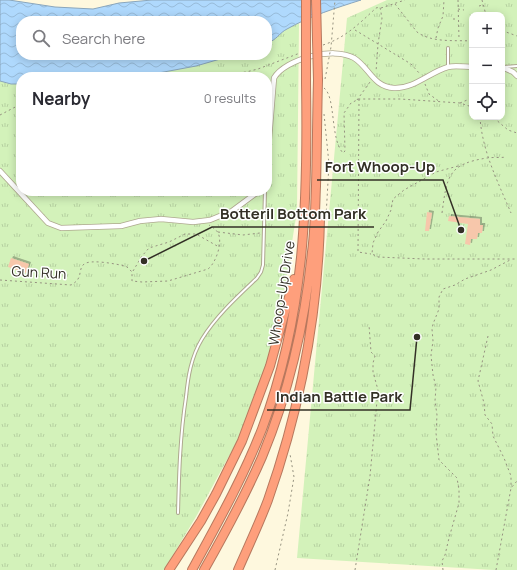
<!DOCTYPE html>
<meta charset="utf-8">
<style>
body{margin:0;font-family:Manrope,sans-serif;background:#f7f7f7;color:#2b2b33}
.controls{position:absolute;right:12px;top:12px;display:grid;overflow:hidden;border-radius:8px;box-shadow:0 2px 10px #0003}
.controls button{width:36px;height:36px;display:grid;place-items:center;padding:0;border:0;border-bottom:1px solid #e1e1e2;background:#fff;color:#2b2b33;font:20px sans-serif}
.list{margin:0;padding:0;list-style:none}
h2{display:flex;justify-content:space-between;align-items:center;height:52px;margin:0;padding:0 16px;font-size:17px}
h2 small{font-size:13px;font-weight:400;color:#7c7c81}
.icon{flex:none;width:22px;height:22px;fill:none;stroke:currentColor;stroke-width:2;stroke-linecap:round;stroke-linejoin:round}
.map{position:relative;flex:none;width:517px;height:570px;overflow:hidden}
.search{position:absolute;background:#fff;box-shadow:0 2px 10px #0003;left:16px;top:16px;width:256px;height:44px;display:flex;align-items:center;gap:10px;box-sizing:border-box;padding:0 14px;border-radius:16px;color:#7c7c81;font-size:15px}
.panel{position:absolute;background:#fff;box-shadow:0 2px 10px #0003;left:16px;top:72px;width:256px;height:124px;border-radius:16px}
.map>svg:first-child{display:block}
</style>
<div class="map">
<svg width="517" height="570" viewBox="0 0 517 570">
<defs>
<pattern id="park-tufts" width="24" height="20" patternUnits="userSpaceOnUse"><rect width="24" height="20" fill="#d3f2ba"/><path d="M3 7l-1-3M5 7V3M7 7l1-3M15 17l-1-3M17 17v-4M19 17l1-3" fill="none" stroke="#b6d0a0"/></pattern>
<pattern id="water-waves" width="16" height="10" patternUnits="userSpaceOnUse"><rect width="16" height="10" fill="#afd9fd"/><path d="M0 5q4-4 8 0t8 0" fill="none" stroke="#97bbd9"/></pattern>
<filter id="shadow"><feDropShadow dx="2" dy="-2" stdDeviation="0" flood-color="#0004"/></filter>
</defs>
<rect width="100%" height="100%" fill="#fef8de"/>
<path fill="url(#park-tufts)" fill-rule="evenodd" d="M387,0h130v570h-23l-197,-12 50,-540zM472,15h30v102h-30z
M299,23l-2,188 -16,100 -26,97 -58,107 -33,55h-164v-490l21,3v108h246v-114h-130l87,-22h43v-18z"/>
<path fill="url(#water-waves)" stroke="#8aa6bc" d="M0,0h9l46,7 38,2 26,-6 33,-3h209c-25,8 -51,16 -74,29 -8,4 -10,11 -20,14v-22h-246v34h213l-38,11 -59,11h-116v7h-10l-11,-3z"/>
<path fill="#f7c7ab" filter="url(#shadow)" d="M427,212l5,1 -3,18h-4z
M449,216l31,3v6h3l-1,8h-4l-1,6h-6l-1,6 -5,-1 3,-20 -20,-3z
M11,258l18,6 -3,9 -18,-6z"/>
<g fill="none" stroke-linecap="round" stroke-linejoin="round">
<g stroke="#aea88f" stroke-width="4">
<path id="service" d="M448,48v18
M504,67l13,-1
M178,513c1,-39 2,-77 8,-116 2,-20 5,-40 16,-58 14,-23 36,-43 55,-61l4,-6 2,-7 2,-74"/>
</g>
<g stroke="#aea88f" stroke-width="6">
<path id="minor" d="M502,67l11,5 4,4
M267,164l7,-86c11,-19 60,-32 80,-20 15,9 19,29 40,30 20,1 36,-16 54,-21 7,-2 17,0 24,0
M0,171l48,52 13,5 60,-2 19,-5 21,-2 32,3 17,-2 22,-9 27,-20"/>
</g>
<g stroke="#b7785e" stroke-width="10">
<path id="motorway" d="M169,570l32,-49 15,-27 26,-53 28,-75 24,-87
M192,570c25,-46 51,-92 70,-141 43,-114 46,-225 44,-346
M204,570c21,-37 41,-74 58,-113 27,-65 43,-135 50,-205 3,-21 3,-44 4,-66 1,-35 1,-70 2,-106
M238,570c10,-23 21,-46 30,-70 32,-91 50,-184 52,-281"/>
</g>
<path stroke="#969280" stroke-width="1" stroke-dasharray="2 3" stroke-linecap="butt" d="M458,0l1,39
M482,0l4,15
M395,4l22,28c15,11 38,8 55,9
M479,6l4,-1
M381,8l24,-8
M458,9l6,1
M453,19h5
M355,30l56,34 9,10
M502,33l4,-1 11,4
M436,38l2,-10 5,-12 1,-16
M323,45c22,-7 37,-22 53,-37l4,-1 2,11 -4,26 -2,28
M194,77l52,-5 12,-3 42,-16
M325,79l1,-5
M425,84l4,10 11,8
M324,88c12,9 6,51 19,65l2,-2 -1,-38 7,-10 8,-4h41l60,4 12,4
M359,99l-1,153 13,2
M357,100l13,-18
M460,103l12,-5
M324,114l5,50 -3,53
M0,115l21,-11
M480,117c2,34 18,65 31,96
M489,117l5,1 14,12 9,3
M458,166l-22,6 -32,18 -11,9 -2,11 -5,11 -8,11 -5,11 -1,11 6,3 46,2h93
M442,213c5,-37 6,-49 45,-55 6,-1 13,0 19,-1
M218,232l25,3 17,-2
M133,271l9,-15 7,-8 20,-6 16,-8h11l23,13
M0,280l71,5c13,-7 6,-14 13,-21 7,-5 32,0 41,2 3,1 5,4 7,6v9l10,1 26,-1 40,-12c8,-6 15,-27 10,-36 -1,-3 -6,-6 -9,-8
M488,336l-10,45 6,22 1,12 7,9 1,12 11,22 7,18v12
M275,570l13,-57 6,-36 -4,-23
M355,570l15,-94 8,-86 -5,-18v-9l2,-7 -4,-4 -2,-27
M443,570l-1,-9 3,-6 4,-17 10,-35v-13l-2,-12 -18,-18 -3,-27 1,-18 -2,-14 1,-14 -3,-12 -2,-20 2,-14 -1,-12 1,-5 6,-15v-12l4,-8 12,-4 10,-6 26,-9 21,-11
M496,570l15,-82 6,-7"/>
<use href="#service" stroke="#fff" stroke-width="2"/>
<use href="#minor" stroke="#fff" stroke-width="4.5"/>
<use href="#motorway" stroke="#fe9f7c" stroke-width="8"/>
<g stroke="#b7785e" stroke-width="10" stroke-linecap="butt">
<path id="motorway-bridge" d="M306,0v83
M316,0l2,80"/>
</g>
<path stroke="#969280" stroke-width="1" stroke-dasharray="2 3" stroke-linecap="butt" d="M326,74l5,-27 4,-47"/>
<use href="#motorway-bridge" stroke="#fe9f7c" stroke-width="8"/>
</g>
<g text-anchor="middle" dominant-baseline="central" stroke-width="3" stroke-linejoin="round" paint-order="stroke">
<g font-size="14" fill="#333026" stroke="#fff">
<text transform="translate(39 272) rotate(3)">Gun Run</text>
<text transform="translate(281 293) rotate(-81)">Whoop-Up Drive</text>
</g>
</g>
<path fill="none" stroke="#333026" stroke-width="1.5" d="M461 230L443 180H317M144 261L212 227H374M417 337L410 410H267"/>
<g fill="#333026" stroke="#fff" stroke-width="1.5">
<circle cx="461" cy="230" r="4"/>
<circle cx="144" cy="261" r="4"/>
<circle cx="417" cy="337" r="4"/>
</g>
<g font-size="15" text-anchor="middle" font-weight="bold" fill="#333026" stroke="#fff" stroke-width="3" stroke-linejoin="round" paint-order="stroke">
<text x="380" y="172">Fort Whoop-Up</text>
<text x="293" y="219">Botteril Bottom Park</text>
<text x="339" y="402">Indian Battle Park</text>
</g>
</svg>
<div class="controls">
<button>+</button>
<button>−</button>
<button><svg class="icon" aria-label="locate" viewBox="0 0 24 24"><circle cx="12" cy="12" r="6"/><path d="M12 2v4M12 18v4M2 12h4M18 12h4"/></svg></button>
</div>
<div class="search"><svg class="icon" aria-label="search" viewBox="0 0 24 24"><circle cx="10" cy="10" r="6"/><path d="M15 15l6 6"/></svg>Search here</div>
<section class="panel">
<h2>Nearby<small>0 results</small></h2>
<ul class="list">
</ul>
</section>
</div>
